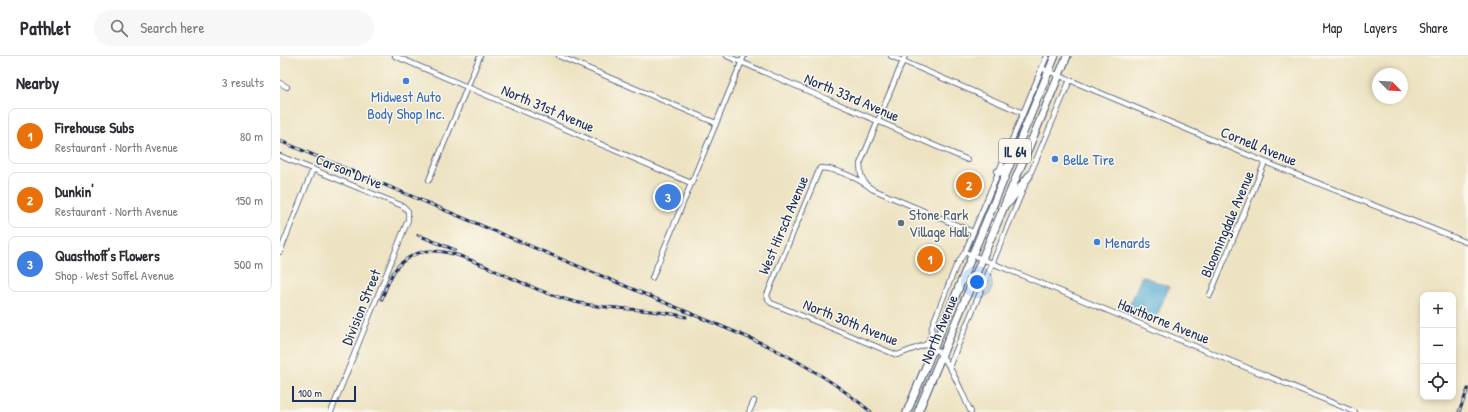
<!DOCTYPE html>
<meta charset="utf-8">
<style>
body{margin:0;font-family:"Patrick Hand",sans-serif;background:#f7f7f7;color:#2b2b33}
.controls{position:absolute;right:12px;bottom:12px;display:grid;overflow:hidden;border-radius:8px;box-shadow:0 2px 6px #0003}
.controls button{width:36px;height:36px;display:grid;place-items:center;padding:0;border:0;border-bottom:1px solid #e1e1e2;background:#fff;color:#2b2b33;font:20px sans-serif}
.compass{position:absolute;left:1092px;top:12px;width:36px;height:36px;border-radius:50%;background:#fff;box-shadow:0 2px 6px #0003;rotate:114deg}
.scale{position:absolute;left:12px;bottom:10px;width:64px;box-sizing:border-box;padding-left:4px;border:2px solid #1b2f5e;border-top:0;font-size:11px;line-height:14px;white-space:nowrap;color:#1b2f5e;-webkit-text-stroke:3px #fbf7ec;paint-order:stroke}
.you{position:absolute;left:697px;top:226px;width:14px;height:14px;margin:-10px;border:3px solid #fff;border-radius:50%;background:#1a73e8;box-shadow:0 0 0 6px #1a73e833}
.badge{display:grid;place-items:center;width:26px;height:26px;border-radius:50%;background:#0b8043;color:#fff;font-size:13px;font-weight:700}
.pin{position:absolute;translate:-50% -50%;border:2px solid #fff;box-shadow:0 1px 4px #0006}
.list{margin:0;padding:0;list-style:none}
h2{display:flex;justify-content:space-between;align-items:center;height:52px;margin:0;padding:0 16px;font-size:17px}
h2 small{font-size:13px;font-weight:400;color:#7c7c81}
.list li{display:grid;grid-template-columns:26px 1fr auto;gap:12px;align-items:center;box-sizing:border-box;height:56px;margin:0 8px 8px;padding:0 8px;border:1px solid #e1e1e2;border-radius:8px}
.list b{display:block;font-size:15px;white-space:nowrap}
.list p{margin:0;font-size:13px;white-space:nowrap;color:#7c7c81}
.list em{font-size:13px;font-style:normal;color:#7c7c81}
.icon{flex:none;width:22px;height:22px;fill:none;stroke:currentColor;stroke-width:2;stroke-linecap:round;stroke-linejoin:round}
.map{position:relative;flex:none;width:1188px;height:356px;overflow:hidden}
header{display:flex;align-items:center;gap:24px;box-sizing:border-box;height:56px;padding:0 20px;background:#fff;border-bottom:1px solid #e1e1e2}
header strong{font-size:19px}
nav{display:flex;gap:22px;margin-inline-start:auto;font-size:14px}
.search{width:280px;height:36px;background:#f7f7f7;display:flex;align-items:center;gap:10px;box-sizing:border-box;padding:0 14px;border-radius:22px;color:#7c7c81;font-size:15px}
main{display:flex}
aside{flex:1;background:#fff}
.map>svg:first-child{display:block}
</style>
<header>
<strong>Pathlet</strong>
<div class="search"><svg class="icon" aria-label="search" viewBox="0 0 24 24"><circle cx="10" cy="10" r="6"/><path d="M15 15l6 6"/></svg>Search here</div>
<nav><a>Map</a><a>Layers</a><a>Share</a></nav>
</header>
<main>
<aside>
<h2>Nearby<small>3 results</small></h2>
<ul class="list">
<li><span class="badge" style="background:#e8710a">1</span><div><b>Firehouse Subs</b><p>Restaurant · North Avenue</p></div><em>80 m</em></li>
<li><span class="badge" style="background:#e8710a">2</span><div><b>Dunkin'</b><p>Restaurant · North Avenue</p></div><em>150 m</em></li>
<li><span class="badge" style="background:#3f7fe0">3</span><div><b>Quasthoff's Flowers</b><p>Shop · West Soffel Avenue</p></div><em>500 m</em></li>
</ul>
</aside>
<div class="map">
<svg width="1188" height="356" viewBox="0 0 1188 356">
<rect width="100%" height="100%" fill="#fbf7ec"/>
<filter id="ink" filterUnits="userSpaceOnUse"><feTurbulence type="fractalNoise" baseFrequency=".025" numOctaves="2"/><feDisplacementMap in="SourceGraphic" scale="8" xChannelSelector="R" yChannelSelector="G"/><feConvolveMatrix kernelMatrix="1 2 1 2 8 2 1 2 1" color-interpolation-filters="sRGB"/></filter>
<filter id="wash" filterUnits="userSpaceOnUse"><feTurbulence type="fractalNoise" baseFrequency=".012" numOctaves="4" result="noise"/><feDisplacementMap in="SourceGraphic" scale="16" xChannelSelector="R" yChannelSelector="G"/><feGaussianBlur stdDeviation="0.9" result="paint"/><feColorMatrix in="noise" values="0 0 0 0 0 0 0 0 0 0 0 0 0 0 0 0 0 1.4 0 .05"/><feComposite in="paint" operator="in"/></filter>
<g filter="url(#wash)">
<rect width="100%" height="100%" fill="#ede3c2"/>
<path fill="#5aadd5" stroke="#3a6e9a" d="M862,220l27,11 -14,33 -27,-11z"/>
</g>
<g filter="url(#ink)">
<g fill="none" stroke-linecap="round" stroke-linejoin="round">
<g stroke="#3a4a6d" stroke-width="6">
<path id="minor" d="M115,0l296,127
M279,0l157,67
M447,0l241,104
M611,0l132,57
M761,12l224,94 203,81
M0,27l7,4
M0,100l123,50 5,5v9l-77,192
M748,123l42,-99
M149,124l51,-124
M585,127l-4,-8 -1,-11 45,-108
M0,196l33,-83
M685,196l390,160
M372,222l92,-222
M930,239l55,-133
M647,288l4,-9 1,-9 24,-60 9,-14 82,-196
M669,311l76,-182
M469,356l5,-11
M691,356c-10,-20 -23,-60 -44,-68l-30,11 -126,-52 -3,-4 -1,-4 53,-127c15,0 40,11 52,21l101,43"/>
</g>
<g stroke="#3a4a6d" stroke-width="9">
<path id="primary" d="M718,116h5l5,-6
M729,146l20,-26
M627,356l148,-356
M638,356l149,-356"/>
</g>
<use href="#minor" stroke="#fff" stroke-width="4.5"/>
<use href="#primary" stroke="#fff" stroke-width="7"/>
<g stroke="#1b2f5e" stroke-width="3">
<path id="rail" d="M0,85l486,204c37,18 73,40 105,67
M138,179l37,15
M102,243c4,-11 8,-24 16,-33 9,-9 22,-16 35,-15 18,0 35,8 52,15 29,13 59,28 90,36 36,9 75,5 111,15
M1179,356l9,-23"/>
</g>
<use href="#rail" stroke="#fbf7ec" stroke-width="1.5" stroke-dasharray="4.5" stroke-linecap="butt"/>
</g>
</g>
<g fill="#3f7fe0" stroke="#fbf7ec" stroke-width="1.5">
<circle cx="126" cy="25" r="4"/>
<circle cx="775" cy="103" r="4"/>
<circle cx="817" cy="186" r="4"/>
</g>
<circle fill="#5c6f8a" stroke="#fbf7ec" stroke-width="1.5" cx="621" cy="167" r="4"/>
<g text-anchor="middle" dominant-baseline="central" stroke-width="3" stroke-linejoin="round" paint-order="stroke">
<rect fill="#fbf7ec" stroke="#5e6b89" stroke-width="1" x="719" y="83" width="32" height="24" rx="3"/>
<g font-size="14" font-weight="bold" fill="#1b2f5e">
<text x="735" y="95">IL 64</text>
</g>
<g font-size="15" fill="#366cbe" stroke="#fbf7ec" text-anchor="start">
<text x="126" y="40" text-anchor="middle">Midwest Auto<tspan x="126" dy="17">Body Shop Inc.</tspan></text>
<text x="783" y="103">Belle Tire</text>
<text x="825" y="186">Menards</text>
</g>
<g font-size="15" fill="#1b2f5e" stroke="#fbf7ec">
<text transform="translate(572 41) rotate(23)">North 33rd Avenue</text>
<text transform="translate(268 52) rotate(23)">North 31st Avenue</text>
<text transform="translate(979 90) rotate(22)">Cornell Avenue</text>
<text transform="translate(69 115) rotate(22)">Carson Drive</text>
<text transform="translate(947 168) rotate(-67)">Bloomingdale Avenue</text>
<text transform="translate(503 169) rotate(-67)">West Hirsch Avenue</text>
<text transform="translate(81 251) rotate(-68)">Division Street</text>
<text transform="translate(884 265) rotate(22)">Hawthorne Avenue</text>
<text transform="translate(571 266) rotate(22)">North 30th Avenue</text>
<text transform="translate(659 273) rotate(-67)">North Avenue</text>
</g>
<g font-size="15" fill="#4e5e75" stroke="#fbf7ec" text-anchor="start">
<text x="629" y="158">Stone Park<tspan x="629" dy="17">Village Hall</tspan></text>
</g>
</g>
</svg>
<div class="controls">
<button>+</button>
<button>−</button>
<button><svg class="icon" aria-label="locate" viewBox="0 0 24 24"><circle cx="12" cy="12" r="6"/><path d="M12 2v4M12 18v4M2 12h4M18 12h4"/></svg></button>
</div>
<svg class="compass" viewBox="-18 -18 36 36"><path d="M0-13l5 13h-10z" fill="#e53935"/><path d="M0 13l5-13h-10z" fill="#7c7c81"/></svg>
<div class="scale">100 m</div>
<div class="you"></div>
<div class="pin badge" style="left:650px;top:203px;background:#e8710a">1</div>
<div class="pin badge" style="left:689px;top:129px;background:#e8710a">2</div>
<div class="pin badge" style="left:388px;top:141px;background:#3f7fe0">3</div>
</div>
</main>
